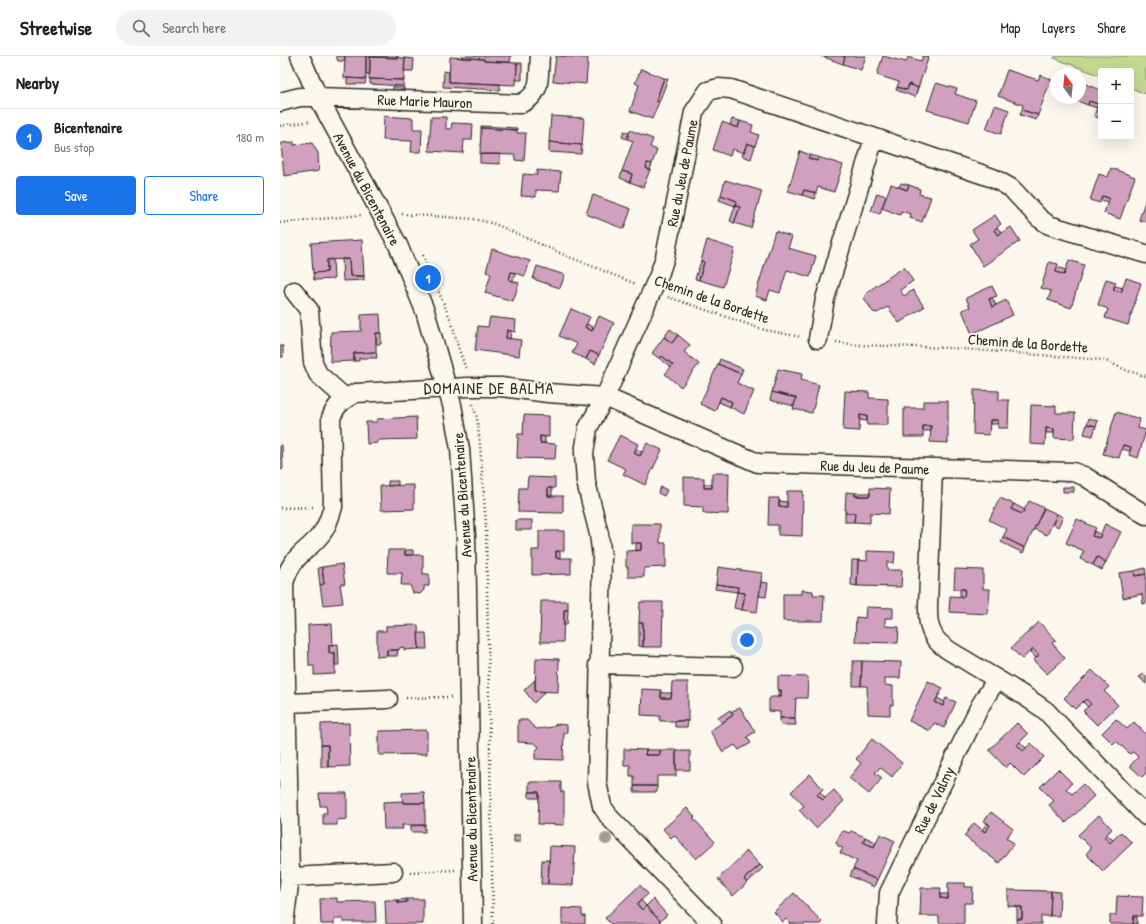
<!DOCTYPE html>
<meta charset="utf-8">
<style>
body{margin:0;font-family:"Patrick Hand",sans-serif;background:#f2f2f2;color:#202124}
.controls{position:absolute;right:12px;top:12px;display:grid;overflow:hidden;border-radius:4px;box-shadow:0 4px 16px #0002}
.controls button{width:36px;height:36px;display:grid;place-items:center;padding:0;border:0;border-bottom:1px solid #e0e0e0;background:#fff;color:#202124;font:20px sans-serif}
.compass{position:absolute;left:770px;top:12px;width:36px;height:36px;border-radius:50%;background:#fff;box-shadow:0 4px 16px #0002;rotate:345deg}
.you{position:absolute;left:467px;top:584px;width:14px;height:14px;margin:-10px;border:3px solid #fff;border-radius:50%;background:#1a73e8;box-shadow:0 0 0 6px #1a73e833}
.badge{display:grid;place-items:center;width:26px;height:26px;border-radius:50%;background:#1a73e8;color:#fff;font-size:13px;font-weight:700}
.pin{position:absolute;translate:-50% -50%;border:2px solid #fff;box-shadow:0 1px 4px #0006}
.list{margin:0;padding:0;list-style:none}
h2{display:flex;justify-content:space-between;align-items:center;height:52px;margin:0;padding:0 16px;font-size:17px}
h2 small{font-size:13px;font-weight:400;color:#757577}
.list li{display:grid;grid-template-columns:26px 1fr auto;gap:12px;align-items:center;box-sizing:border-box;height:56px;padding:0 16px;border-top:1px solid #e0e0e0}
.list b{display:block;font-size:15px;white-space:nowrap}
.list p{margin:0;font-size:13px;white-space:nowrap;color:#757577}
.list em{font-size:13px;font-style:normal;color:#757577}
.actions{display:flex;gap:8px;padding:12px 16px}
.actions a{flex:1;padding:9px 0;border:1px solid #1a73e8;border-radius:4px;text-align:center;font-size:14px;color:#1a73e8}
.actions .main{background:#1a73e8;color:#fff}
.icon{flex:none;width:22px;height:22px;fill:none;stroke:currentColor;stroke-width:2;stroke-linecap:round;stroke-linejoin:round}
.map{position:relative;flex:none;width:866px;height:868px;overflow:hidden}
header{display:flex;align-items:center;gap:24px;box-sizing:border-box;height:56px;padding:0 20px;background:#fff;border-bottom:1px solid #e0e0e0}
header strong{font-size:19px}
nav{display:flex;gap:22px;margin-inline-start:auto;font-size:14px}
.search{width:280px;height:36px;background:#f2f2f2;display:flex;align-items:center;gap:10px;box-sizing:border-box;padding:0 14px;border-radius:22px;color:#757577;font-size:15px}
main{display:flex}
aside{flex:1;background:#fff}
.map>svg:first-child{display:block}
</style>
<header>
<strong>Streetwise</strong>
<div class="search"><svg class="icon" aria-label="search" viewBox="0 0 24 24"><circle cx="10" cy="10" r="6"/><path d="M15 15l6 6"/></svg>Search here</div>
<nav><a>Map</a><a>Layers</a><a>Share</a></nav>
</header>
<main>
<aside>
<h2>Nearby<small></small></h2>
<ul class="list">
<li><span class="badge">1</span><div><b>Bicentenaire</b><p>Bus stop</p></div><em>180 m</em></li>
</ul>
<div class="actions"><a class="main">Save</a><a>Share</a></div>
</aside>
<div class="map">
<svg width="866" height="868" viewBox="0 0 866 868">
<rect width="100%" height="100%" fill="#fbf7ec"/>
<filter id="ink" filterUnits="userSpaceOnUse"><feTurbulence type="fractalNoise" baseFrequency=".025" numOctaves="2"/><feDisplacementMap in="SourceGraphic" scale="8" xChannelSelector="R" yChannelSelector="G"/><feConvolveMatrix kernelMatrix="1 2 1 2 8 2 1 2 1" color-interpolation-filters="sRGB"/></filter>
<g filter="url(#ink)">
<path fill="#c3da90" stroke="#77825e" d="M775,0h91v38l-15,-6v-17h-30v5l-47,-18z"/>
<path fill="#d1a0be" stroke="#2b2b2b" d="M56,0h9l-1,5h-6z
M65,0h21v23l-22,-1z
M86,0h32v2l-28,-1v17h-4z
M181,0h50l-1,6 -26,-1v-2l-23,-1z
M276,0l32,2 -2,26 -33,-3z
M541,0h22l2,1 -2,7z
M563,0h23l-5,14 -18,-6 2,-7z
M603,0l23,6 2,-5 13,4 2,-5h6l-11,32 -9,-4 -2,6 -10,-3 2,-5 -22,-7z
M90,1l35,1 -1,22 -35,-1z
M170,1l34,2v2l33,2 -1,22 -67,-3z
M125,2l9,1 -1,12h-9z
M237,7h5v17h-6z
M361,13l23,9 -8,23 3,1 -7,17 -22,-8 9,-26 -4,-2z
M727,14l31,10 2,-5 11,4 -13,36 -16,-5 1,-5 -25,-9z
M164,15l5,1v10l51,2v6l-57,-3z
M67,22l19,1 -1,5h-18z
M384,22l4,1 -9,23 -3,-1z
M90,23l34,1 -1,6 -33,-2z
M800,26l21,8v29l-7,-3 4,-12 -9,-3 -1,4 -19,-7h11z
M656,27l21,6 -2,5 21,7 -7,21 -42,-12z
M629,28l9,4 -3,9 -19,-7 1,-3 10,3z
M113,31h11l-1,6h-10z
M809,45l9,3 -1,4 -9,-3z
M715,49l14,5 -8,24 -15,-5z
M742,54l16,5 -2,5 -16,-5z
M104,60l29,2v11h9l-1,23h-10l1,-11 -29,-1z
M271,60l33,2 -2,27 -33,-3z
M151,61h15v12h5l1,-6 21,1 -1,16h-8l-1,13 -34,-2z
M452,63l8,2 -2,7 -8,-3z
M460,65l13,4 -2,7 8,3 -4,11 -8,-3 -3,10 -12,-4 -2,7 -17,-6 9,-28 16,6z
M201,70l36,2v2l-36,-2z
M201,72l36,2v3h9l-2,28 -9,-1v-5l-35,-1z
M350,74l23,9 -3,8 7,3 -5,14 -5,-1 -1,5 4,2 -7,17 -13,-5 2,-8 -10,-3 11,-30 -6,-2z
M344,75l5,2 -2,6 -5,-2z
M14,86v3l18,-2 6,10 1,18 -35,5 -3,-33z
M269,86l33,3 -1,9 -32,-2z
M467,87l8,3 -4,13 -9,-3z
M520,95l10,4 -2,3 9,3 1,-4 25,8 -9,27 -16,-5 -2,6 -12,-3 -2,5 -14,-4z
M200,98h20v10l-20,-1z
M530,99l8,2 -1,4 -9,-3z
M367,107l5,1 -2,6 -4,-2z
M831,112l24,9 -15,42 -16,-6 5,-15 -7,-2 -2,7 -10,-3 9,-26 9,3z
M257,114l24,2 -2,19 -23,-1v7l-15,-1 2,-22 14,1z
M342,115l10,3 -2,8 -10,-4z
M445,124l37,11 -11,37 -17,-5 6,-16 -5,-1 2,-5 -16,-6z
M621,127l8,2 -2,5 -8,-3z
M611,128l16,6 2,-5 11,4 -1,5 12,3 -9,25 -12,-4 1,-4 -10,-3 -1,4 -18,-7z
M524,134l12,3 -1,6 -13,-4z
M597,137l9,3 -6,18 -9,-3z
M313,139l38,14 -7,20 -38,-15z
M441,139l16,6 -2,5 -16,-6z
M822,140l7,2 -1,4 -7,-2z
M866,142v24l-7,-2z
M455,150l5,1 -6,16 -4,-2z
M715,159l6,9 -7,6 4,5 13,-8 9,14 -37,25 -13,-22 8,-5 -6,-9z
M717,171l4,6 -3,2 -4,-5z
M495,175l17,6 -4,11 28,8 -6,21 -23,-7 -7,23 -10,-3 -3,10 -12,-4z
M82,184l2,36h-14l-1,-17 -22,1v12l-14,1 -2,-30z
M427,184l28,9 -12,38 -24,-7 5,-18 -3,-1z
M212,193l38,12 -5,15 -14,-4 -2,8 10,3 -6,18 -28,-8 6,-19 -5,-2z
M53,203l1,20 -20,1 -1,-7 14,-1v-12z
M62,203h7l1,17h14v4l-21,1z
M789,204l15,5 -13,43 -23,-8 3,-9 -10,-3 8,-26 9,2 -2,8 8,3z
M421,205l3,1 -5,18 -4,-1z
M257,210l28,9 -5,13 -27,-9z
M624,211l9,14 -13,9 4,6 9,-6 11,17 -25,16 -11,-16 -11,6 -4,-1 -9,-14 1,-3 5,-5z
M777,211l9,3 -2,5 -8,-3z
M231,216l5,1 -3,8 -4,-1z
M846,222l15,5 -13,42 -23,-7 3,-9 -10,-4 8,-26 10,3 -3,8 8,2z
M712,230l5,10 -8,3 3,8 14,-7 7,15 -41,19 -10,-24 8,-3 -4,-9z
M835,230l8,2 -2,4 -8,-2z
M712,242l4,7 -4,2 -3,-8z
M291,253l19,8 -5,10 7,4 7,-15 15,7 -15,32 -9,-4 -4,8 -14,-6 5,-9 -18,-8z
M100,258l1,19h-5v19l-22,1v8l-24,1 1,-30 30,-1v-16z
M210,261l26,3 -1,12 -8,-2 -1,8 15,2 -2,16 -44,-6 3,-24 10,1z
M307,268l6,3 -1,4 -7,-4z
M390,273l8,6 -6,8 -8,-6z
M227,274l4,1 -1,8 -4,-1z
M96,277h5v11h-5z
M398,279l12,10 -6,7 15,12 -18,23 -16,-13 8,-9 -11,-9 -2,3 -8,-6 12,-16 8,6z
M0,290h3v11h-3z
M310,295l9,4 -4,9 -9,-5z
M96,296l1,6h-18v3h-5v-8z
M382,300l11,9 -2,2 -11,-8z
M440,303l23,10 -2,5 -23,-10z
M438,308l23,10 -4,9 17,8 -10,23 -14,-7 2,-5 -11,-5 -6,14 -15,-7z
M498,313l24,5 -1,6 18,5 -7,28 -19,-4 3,-11 -24,-6z
M694,334l25,1v9h10l-1,28h-10v-8h-8l-1,15 -16,-1z
M565,335l24,1v6l19,1v26h-21v-9l-7,-1 -1,16 -16,-1z
M492,336l24,6 -2,8 -24,-6z
M441,341l11,5 -2,5 -11,-5z
M643,345h25v42l-18,-1 1,-16h-8v11h-19v-29h19z
M751,349l25,1v7h19l-1,26 -20,-1v-9l-8,-1 -1,17 -15,-1z
M836,356l24,7 -2,9 8,2 -8,28 -9,-3 2,-8 -8,-2 -4,13 -16,-4z
M244,359l25,1v21l-9,-1v7l16,1 -1,15 -38,-1 1,-24h5z
M580,359l7,1v5l-7,-1z
M136,361l1,22 -39,1v3l-11,1 -1,-22h11v-3z
M809,362l9,3 -2,5 -9,-2z
M710,364h8v4h-8z
M807,368l9,2 -3,10 -9,-2z
M643,370h8v5h-8z
M766,372l8,1v4h-8z
M340,379l18,9 -4,9 6,3 7,-13 15,7 -17,35 -22,-11 3,-5 -19,-9z
M260,380l5,1v6h-5z
M0,389h2l1,24 -3,1z
M843,389l8,2 -1,4 -8,-2z
M356,393l6,3 -2,4 -6,-3z
M432,417h17l-1,41 -25,-1v-6l-19,-1v-29l20,1v10h8z
M248,421l27,1v10h-7v8h15v17l-45,-1 1,-24h8z
M108,425h10v4l-10,1z
M424,428h8v4h-8z
M134,429v24l-33,1 -1,-24z
M381,431l6,3 -3,6 -6,-3z
M783,431h11v5h-11z
M268,432h4v8h-4z
M590,432l20,1 -1,25 -19,-1v10l-16,-1 1,-9h-10l1,-21 9,1v3h15z
M507,435h16l-1,45 -24,-1v-10h-10l1,-27h10v8l8,1z
M575,437h15v3h-15z
M720,442l14,6 -3,5 11,5 7,-13 15,7 -19,40 -22,-11 4,-8 -18,-9z
M499,445l8,1v5l-8,-1z
M734,448l11,6 -3,4 -11,-5z
M764,452l13,6 -10,21 -13,-6z
M565,457h10l-1,9h-9z
M777,458l6,3 -5,10 -5,-3z
M797,463l19,9 -4,8 7,2 6,-14 16,8 -15,30 -9,-5 -4,8 -13,-6 4,-8 -18,-8z
M236,464h16v10h-16z
M351,468h29v19h6v24l-22,1v9h-16v-10h-2v-16l15,-1v-7h-10z
M259,475h25v20h-8v7h15v16l-39,1v-25h7z
M814,475l7,4 -2,3 -7,-2z
M723,481l22,11 -2,5 -22,-11z
M356,487h5v7l-5,1z
M108,494h17v5h18v19h6v12h-5v4l-4,4 -7,-1 -3,-8h-9l1,-12h-15z
M125,494h8v5h-8z
M276,495l4,1v6h-4z
M587,495l28,1 -1,11 -7,-1v8h15l-1,17 -44,-1 1,-26 9,1z
M817,501l9,5 -4,8 -9,-5z
M572,504h6l-1,26 -6,-1z
M62,508l3,20h-5l3,19 -20,2 -3,-20 4,-1 -2,-17z
M42,511l2,17 -4,1 -2,-17z
M438,511l44,6 -5,39 -15,-2 3,-17 -8,-1 1,-5 -22,-3z
M865,512l1,6 -11,2 -1,-5z
M675,513l28,1v19h7l-2,25 -39,-2 1,-16 14,1 1,-8h-11z
M854,515l1,5 11,-2v29l-3,1 -1,-10 -19,4 -4,-25z
M481,526l7,1 -2,14 -7,-1z
M436,528l22,3 -1,5 -22,-3z
M680,533h5l-1,8 -4,-1z
M521,534l12,1v4h11l-1,26h-40v-27h18z
M457,536l8,1 -3,17 -8,-2z
M261,545h27v9h-4l-1,32h-23z
M360,546h23l-1,45h-19v-24h-4z
M586,551l27,1v10h-8v8l14,1 -1,16 -43,-1 1,-25 9,1z
M284,554h4l-1,15h-3z
M759,566l17,18 -4,3 13,15 -18,16 -14,-14 6,-5 -6,-6 -11,10 -11,-11z
M359,567h4v24l-4,-1z
M52,568l1,21h-4v8h6v21l-21,1v-9h-5l-1,-41z
M138,569l1,24 -15,1v-3l-5,1v2h-12v6l-10,1v-26h9v-5z
M138,577h8l1,16h-8z
M58,588l1,21h-4v-12h-6v-8z
M753,593l6,6 -3,3 -6,-6z
M107,594h11l-1,6h-10z
M256,602l23,1 -1,33 -23,-1z
M573,605h9l-1,25h-8z
M582,605l39,1 -1,16h-15v7l8,1v19h-3v10l-22,-1 -1,-28h-6z
M812,614l17,17 -5,4 14,14 -21,20 -14,-14 8,-7 -5,-5 -11,10 -11,-11z
M864,618l2,2v8l-7,-7z
M498,620l30,1 -1,21h-11l-1,20h-15v-6l-11,-1v-12l3,-2h9v-7h-3z
M255,624v11l10,1 -11,11 -10,-13z
M648,625l15,7 -8,14 8,4 3,-8 10,4 -12,26 -10,-5 -4,8 -21,-10z
M392,626h16v39h-28v-5l-19,-1 1,-26 19,1v8h10z
M498,634h3v7h-3z
M381,637h11l-1,5h-10z
M657,642l8,4 -2,4 -8,-4z
M806,643l5,5 -3,3 -5,-5z
M460,651l15,25 -8,5 4,6 -12,7 -4,-5 -12,7 -13,-21 23,-16 -2,-3z
M450,654l3,5 -11,8 -4,-5z
M500,662h15l1,7h-14l-2,-3z
M836,663l11,10 7,-7 12,12v39l-4,4 -12,-11 8,-9 -5,-5 -3,2 -14,-13 -3,3 -11,-11z
M238,664h9l9,9 17,-2 3,-3 11,1v8h-3l-1,27 -28,-1v-7l4,-5 -5,-4 -16,-1z
M395,665h13l-1,6h-12z
M69,667l1,43 -22,1v-22h-7v-21z
M737,667l11,11 -11,11 6,6 8,-8 13,14 -20,20 -14,-14 -4,5 -17,-18z
M147,674v24l-48,1v-24z
M592,683l30,24 -10,14 -12,-10 -5,6 7,5 -13,16 -20,-16 12,-15 -5,-4z
M740,686l6,6 -3,3 -6,-6z
M41,689h7v22h-7z
M344,693l22,1 -1,5h15v-5h16v26h-19v10h-23v-10h-4v-11h-6z
M366,694h14v5h-15z
M396,695h14v19h-14z
M778,713l14,14 -6,6 6,5 11,-10 11,12 -28,27 -17,-18 5,-4 -14,-14z
M530,718l13,15 -6,6 6,5 11,-10 10,11 -28,27 -17,-18 5,-4 -13,-14z
M249,726h32v10h3v33l-26,-1 1,-32h-10z
M354,730h23v6h-23z
M144,736l1,11h-22l-1,-10z
M249,736h10v6h-10z
M540,736l5,6 -2,2 -6,-5z
M39,737h28v26l-10,1v5h-14v-12h4l-1,-7h-6z
M122,745l1,2h22v22h-23l1,4h-19l-1,-27z
M407,752l8,9 -2,1 22,24 -19,17 -22,-24 -3,3 -8,-9z
M711,756l22,17 -7,9 8,5 -15,20 -35,-27 10,-13 11,9 5,-7 -6,-4z
M819,759l13,14 -8,8 6,6 11,-11 11,11 -29,28 -17,-17 5,-6 -13,-13z
M707,767l3,2 -5,7 -3,-2z
M145,769v7h-14v-6z
M564,775l5,2 2,-2 14,6 -2,5 11,5 6,-13 15,7 -18,39 -24,-11 4,-8 -17,-8 3,-5 -5,-2 -2,-4 5,-9z
M827,778l6,6 -3,3 -6,-6z
M234,779h6v7h-6z
M585,781l11,5 -2,5 -11,-5z
M270,790l25,1 -2,38 -25,-1z
M467,795l13,14 -16,14 3,4 -14,13 -15,-17z
M262,804h7l-1,24h-7z
M480,809l3,3 -16,15 -3,-4z
M573,813l24,11 -3,7 -24,-11z
M668,827h17v4h8l-1,16h-8v21l-25,-1v-7h-19l1,-28h20l-1,10 8,1z
M360,829l8,9 -11,10 5,6 4,-4 14,15 -3,3h-46l-6,-6z
M728,834l43,1 -1,25h-9v8h-24v-5h5v-12l-14,-1z
M771,835l9,1 -1,24h-9z
M514,837l28,29 -2,2h-29l-5,-5 -3,3 -9,-10z
M661,838h7v5l-8,-1z
M837,840l26,1 -1,19h-8l-1,8h-23v-9h6z
M57,842v4l38,-1 1,21h-33v-3h-9v5h-13l-1,-25z
M127,843h16v25h-37l-1,-24h13v3l9,-1z
M127,843v3l-9,1v-3z
M373,843l14,16 -7,6 -14,-15z
M361,844l5,6 -4,4 -5,-6z
M737,851h5v12h-5z
M282,852l20,1v7h3v8h-23z
M854,860h3v8h-4z"/>
<g fill="none" stroke-linecap="round" stroke-linejoin="round">
<g stroke="#2b2b2b" stroke-width="21">
<path id="minor" d="M20,0l18,41 80,148 27,66 27,94 8,44 6,88 7,387
M0,46l20,-5h18l202,7c23,-10 18,-27 20,-48
M14,235l15,19 4,52 5,12 27,24
M538,283l7,-40 49,-161
M653,413l-5,137c0,12 0,22 7,32 7,10 20,16 30,22 27,17 56,32 81,51l100,105
M318,608l135,3
M7,647l101,-4
M10,821l103,-5
M4,868l6,-47 -6,-294c9,-30 22,-29 38,-50 6,-8 8,-17 11,-26l-2,-89c5,-13 12,-19 25,-25l112,-6h33l47,6 57,4 153,66 315,9 11,4 62,39
M432,868l-102,-106 -8,-12 -5,-24 5,-225 -3,-23 -13,-52 -2,-29 4,-25 17,-31 54,-122 6,-18 29,-145 14,-21 11,-3 12,1 262,89 18,10 28,30 10,7 97,29
M607,868l2,-31 91,-187 16,-26"/>
</g>
<path stroke="#2b2b2b" stroke-width="2.5" stroke-dasharray="1 3" stroke-linecap="butt" d="M0,70l31,-5
M122,158l72,5 21,5 67,30 74,30
M0,167l81,-8
M143,199l29,68 6,24 8,22
M388,241l97,33 36,7
M556,286l22,3 92,3 154,12 24,11 18,5
M193,348l4,14 3,27 6,80 7,399
M0,452l35,-1
M126,642l45,-1
M130,816l45,-2"/>
<use href="#minor" stroke="#fbf7ec" stroke-width="18"/>
</g>
<circle fill="#9e9f90" cx="326" cy="783" r="6"/>
</g>
<g text-anchor="middle" dominant-baseline="central" stroke-width="3.5" stroke-linejoin="round" paint-order="stroke">
<g font-size="15" fill="#2b2b2b" stroke="#fbf7ec">
<text transform="translate(145 45) rotate(2)">Rue Marie Mauron</text>
<text transform="translate(402 117) rotate(-79)">Rue du Jeu de Paume</text>
<text transform="translate(87 133) rotate(62)">Avenue du Bicentenaire</text>
<text transform="translate(432 243) rotate(19)">Chemin de la Bordette</text>
<text transform="translate(748 287) rotate(4)">Chemin de la Bordette</text>
<text transform="translate(595 411) rotate(2)">Rue du Jeu de Paume</text>
<text transform="translate(182 439) rotate(-94)">Avenue du Bicentenaire</text>
<text transform="translate(654 744) rotate(-64)">Rue de Valmy</text>
<text transform="translate(191 763) rotate(-91)">Avenue du Bicentenaire</text>
</g>
<g font-size="16" letter-spacing="1" fill="#2b2b2b" stroke="#fbf7ec">
<text x="209" y="332">DOMAINE DE BALMA</text>
</g>
</g>
</svg>
<div class="controls">
<button>+</button>
<button>−</button>
</div>
<svg class="compass" viewBox="-18 -18 36 36"><path d="M0-13l5 13h-10z" fill="#e53935"/><path d="M0 13l5-13h-10z" fill="#757577"/></svg>
<div class="you"></div>
<div class="pin badge" style="left:148px;top:222px">1</div>
</div>
</main>
